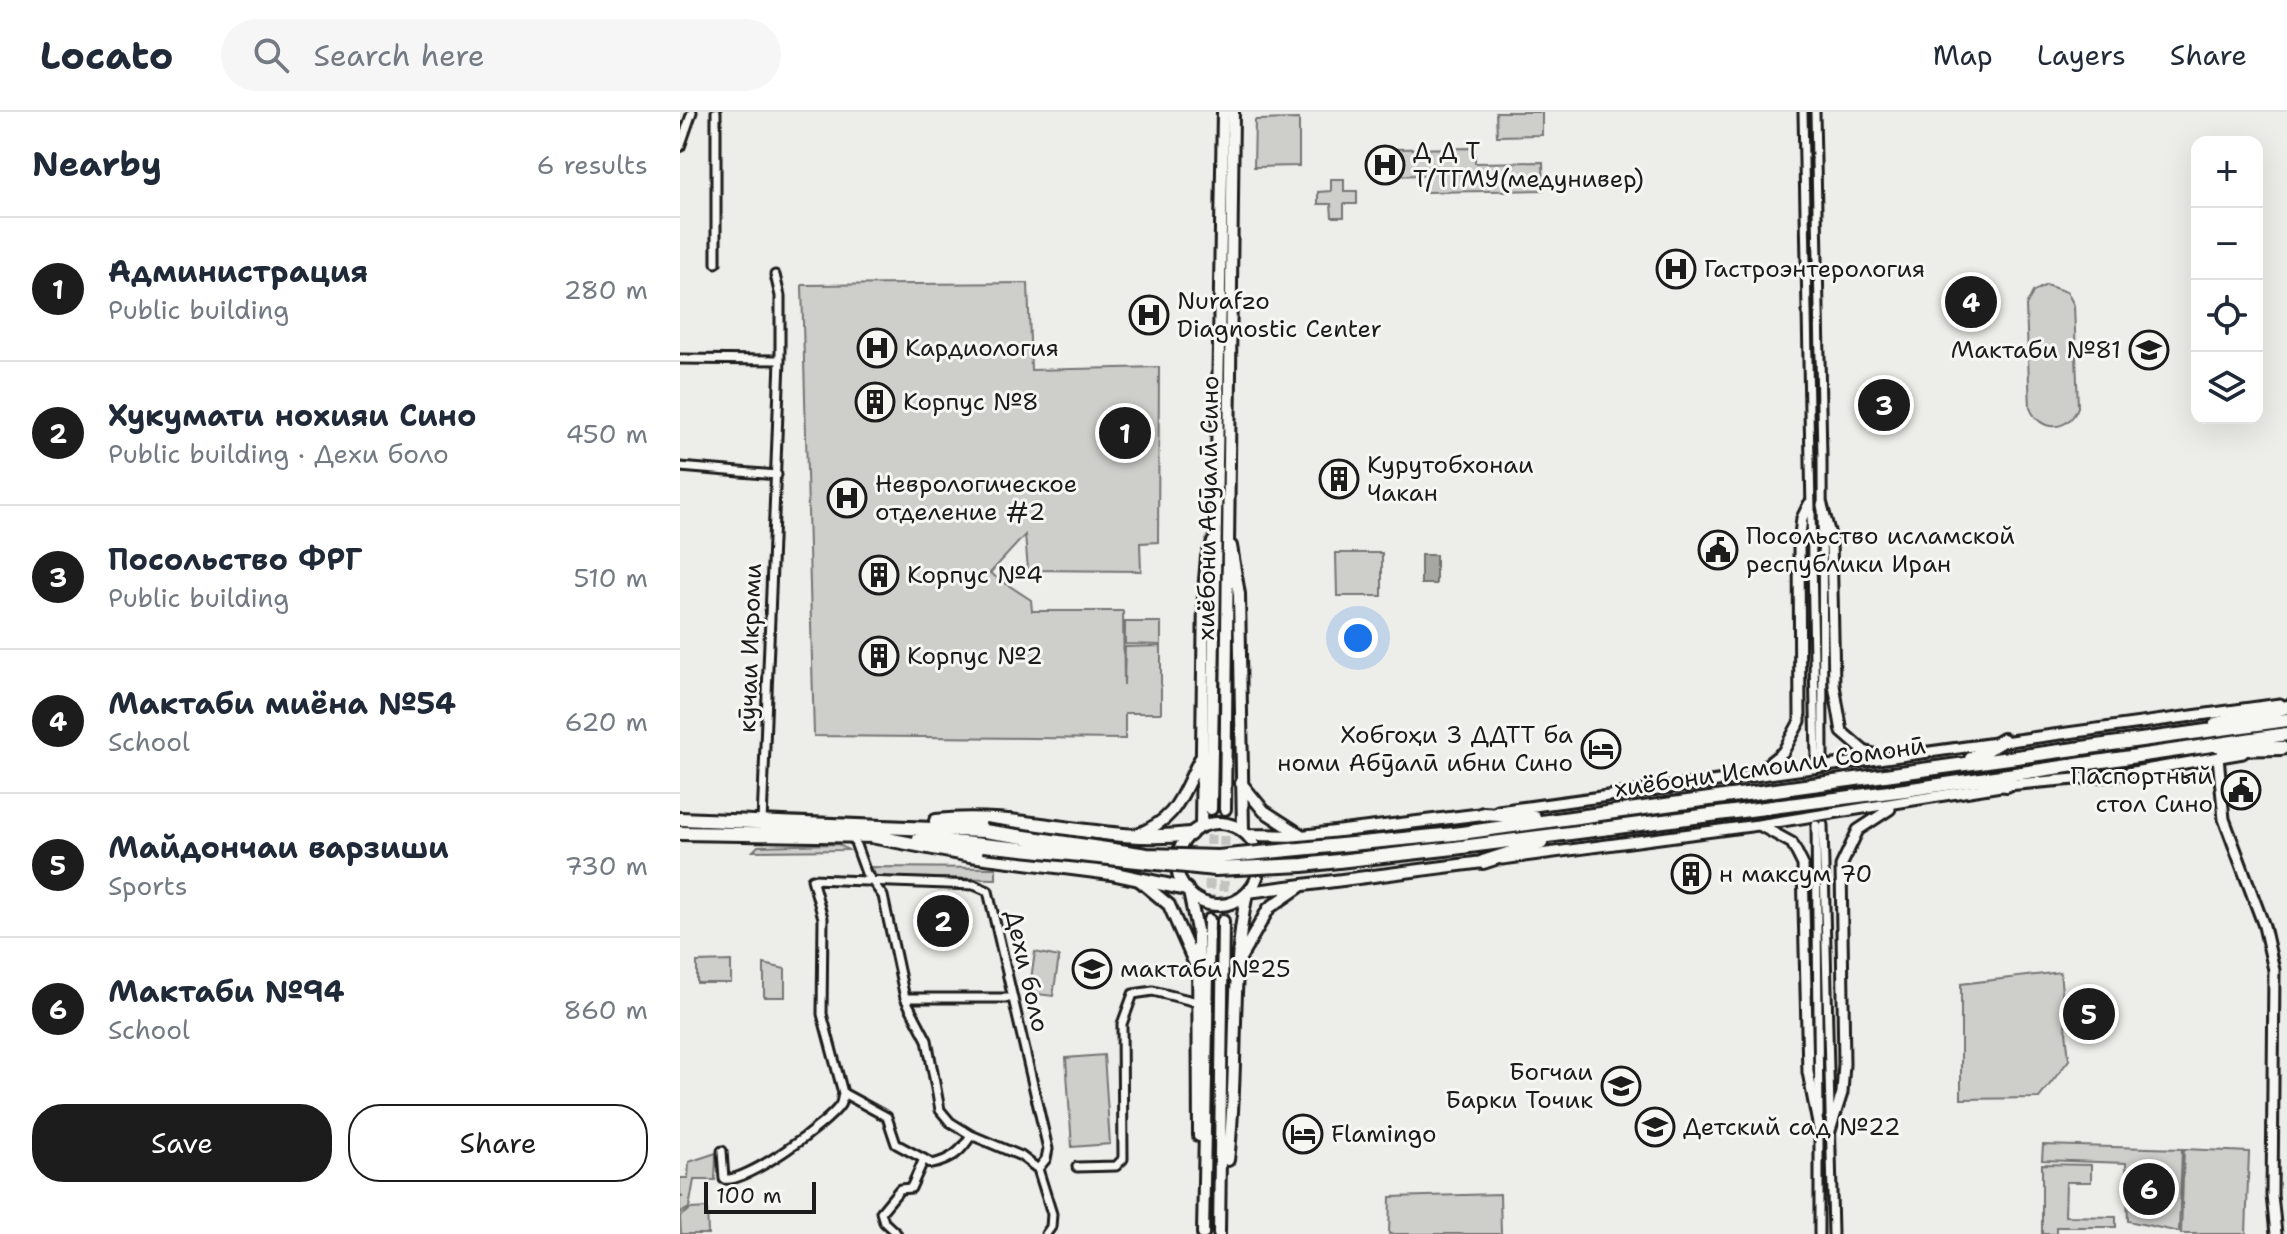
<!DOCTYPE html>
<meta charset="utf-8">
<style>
body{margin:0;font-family:"Shantell Sans",sans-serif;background:#f6f6f7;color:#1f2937}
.controls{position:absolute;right:24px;top:24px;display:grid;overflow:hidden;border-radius:16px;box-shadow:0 8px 32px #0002}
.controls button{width:72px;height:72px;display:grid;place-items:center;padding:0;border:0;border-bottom:2px solid #e0e1e3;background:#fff;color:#1f2937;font:40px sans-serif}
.scale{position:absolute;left:24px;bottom:20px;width:112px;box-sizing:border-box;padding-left:8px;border:4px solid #1c1c1c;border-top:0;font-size:22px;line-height:28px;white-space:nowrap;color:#1c1c1c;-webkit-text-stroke:6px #f6f6f2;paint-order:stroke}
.you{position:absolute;left:678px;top:526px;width:28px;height:28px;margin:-20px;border:6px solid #fff;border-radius:50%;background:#1a73e8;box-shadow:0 0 0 12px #1a73e833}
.badge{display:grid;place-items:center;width:52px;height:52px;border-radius:50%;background:#1c1c1c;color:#fff;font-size:26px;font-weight:700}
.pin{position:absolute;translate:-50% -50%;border:4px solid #fff;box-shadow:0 2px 8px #0006}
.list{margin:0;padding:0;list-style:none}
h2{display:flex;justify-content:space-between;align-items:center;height:104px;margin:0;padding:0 32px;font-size:34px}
h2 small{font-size:26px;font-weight:400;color:#747a83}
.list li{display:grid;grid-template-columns:52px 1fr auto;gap:24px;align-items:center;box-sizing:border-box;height:144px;padding:0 32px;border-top:2px solid #e0e1e3}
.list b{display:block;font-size:30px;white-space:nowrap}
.list p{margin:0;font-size:26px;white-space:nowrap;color:#747a83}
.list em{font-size:26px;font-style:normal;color:#747a83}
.actions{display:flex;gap:16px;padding:24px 32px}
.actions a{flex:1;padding:18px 0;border:2px solid #1c1c1c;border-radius:32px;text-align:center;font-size:28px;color:#1c1c1c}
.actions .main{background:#1c1c1c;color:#fff}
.icon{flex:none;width:44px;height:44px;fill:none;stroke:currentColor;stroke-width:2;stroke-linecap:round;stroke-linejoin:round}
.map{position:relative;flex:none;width:1607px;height:1122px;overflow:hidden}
header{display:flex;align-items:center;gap:48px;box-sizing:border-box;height:112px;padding:0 40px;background:#fff;border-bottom:2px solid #e0e1e3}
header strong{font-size:38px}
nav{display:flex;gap:44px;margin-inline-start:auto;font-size:28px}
.search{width:560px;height:72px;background:#f6f6f7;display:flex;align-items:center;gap:20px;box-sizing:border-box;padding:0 28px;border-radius:44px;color:#747a83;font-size:30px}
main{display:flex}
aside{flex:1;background:#fff}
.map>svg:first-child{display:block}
</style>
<header>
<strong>Locato</strong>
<div class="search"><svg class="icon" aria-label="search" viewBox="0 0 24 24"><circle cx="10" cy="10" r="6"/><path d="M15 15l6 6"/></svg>Search here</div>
<nav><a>Map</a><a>Layers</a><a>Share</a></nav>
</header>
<main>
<aside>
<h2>Nearby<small>6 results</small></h2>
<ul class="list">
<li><span class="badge">1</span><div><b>Администрация</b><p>Public building</p></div><em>280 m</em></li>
<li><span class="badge">2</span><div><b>Хукумати нохияи Сино</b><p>Public building · Дехи боло</p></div><em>450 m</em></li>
<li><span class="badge">3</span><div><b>Посольство ФРГ</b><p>Public building</p></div><em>510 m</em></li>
<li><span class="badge">4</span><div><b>Мактаби миёна №54</b><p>School</p></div><em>620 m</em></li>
<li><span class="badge">5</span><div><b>Майдончаи варзиши</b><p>Sports</p></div><em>730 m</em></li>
<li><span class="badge">6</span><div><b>Мактаби №94</b><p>School</p></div><em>860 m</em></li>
</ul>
<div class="actions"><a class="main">Save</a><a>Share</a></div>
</aside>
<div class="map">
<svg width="1607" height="1122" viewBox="0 0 1607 1122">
<rect width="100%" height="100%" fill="#edede9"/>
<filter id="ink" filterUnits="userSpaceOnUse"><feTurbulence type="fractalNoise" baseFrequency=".0125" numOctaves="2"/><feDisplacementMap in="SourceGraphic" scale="16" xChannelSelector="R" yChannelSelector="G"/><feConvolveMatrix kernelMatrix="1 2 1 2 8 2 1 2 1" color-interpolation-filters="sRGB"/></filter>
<g filter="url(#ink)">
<path fill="#cececb" stroke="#757574" stroke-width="2" d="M816,0h46v23l-45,1z
M619,7v47l-45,1 1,-47z
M795,36v15l68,-1 1,28 -119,2 -1,-17 -32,1 -1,-27z
M651,67h13v12h13v13h-13v13h-12l-1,-13h-13v-12l13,-1z
M348,171l3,87 128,-3 -1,175 -18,1 1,28 -113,-1 -3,-35 -35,38 41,27 1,11h91l1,74 1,-38 36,-1v67h-36v26l-311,-3 -12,-451z
M1366,173l21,7 7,13 4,102c-9,25 -38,26 -48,1l-4,-102 7,-14z
M656,441h46v43h-45z
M445,510h36v23l-36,-1z
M158,732l10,6 -95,1 5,-5z
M190,755l126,1v11l-119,-2z
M511,814h50l-2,55 -11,7 -1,13 -11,3c-25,-30 -25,-41 -25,-78z
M355,840l24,5 -6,39 -24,-3z
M51,849v22h-34v-21z
M84,852l21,5v28h-21z
M1380,860l9,88 -30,38 -78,1v-115z
M1401,885h17l-1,34 -15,1z
M424,943l6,89 -38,3 -6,-89z
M1363,1033l139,4 -3,83 -51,-11 -2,-58 -84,-3z
M1504,1037l65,3 -3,82h-65z
M36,1041l-1,27h-21l-5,28 -9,5v-16h3l-3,-1v-18h8l1,-16z
M1362,1052l49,1v17h-25l-1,34 51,1v10h-60v7h-14z
M820,1082l1,40h-112l1,-37z
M27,1096l1,26h-27l-1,-18 11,-7z"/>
<path fill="#a6a6a3" stroke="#6f6f6d" stroke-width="2" d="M741,443h15v29h-15z"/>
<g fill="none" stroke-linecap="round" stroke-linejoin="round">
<path stroke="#c3c3c0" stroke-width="7" stroke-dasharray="7 3.5" stroke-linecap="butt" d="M1143,652v61
M1136,693v-40"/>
<path stroke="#c3c3c0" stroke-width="10" stroke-dasharray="10 5" stroke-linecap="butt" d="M529,808l2,-111
M543,809l2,-112"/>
<g stroke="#1c1c1c" stroke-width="13">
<path id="minor" d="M1123,0l13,647
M1135,0l7,344 1,303
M0,35l12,-35
M36,151v-151
M0,247l100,1
M0,355l97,8
M82,711l18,-463v-64l-5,-21
M1136,713l3,290
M1143,713l10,409
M173,725l13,36 17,23 22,102 22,42 13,70 10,12 21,13 50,21 17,13 14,45 -1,13 -5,7
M225,886h107
M42,1039l2,28c20,5 104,-55 116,-74 2,-3 2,-8 3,-12
M244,1047l8,5c19,-4 30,-13 39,-29
M397,1055l39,-1 7,-7 -1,-135 11,-30 20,-3 44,11
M217,1122l-13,-12 -3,-10 19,-23 11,-1 13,-29 -28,-15 -9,-27 -44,-24 -21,-79 1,-96 -11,-39 162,6 14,6 60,258 -2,10 -8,10
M1139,1122v-103"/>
</g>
<g stroke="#1c1c1c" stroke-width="15">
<path id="tertiary" d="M1142,393l9,34 3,146 8,47 22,19 22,7
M1538,645l6,62 40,107 10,44 -2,225 4,39
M1074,663l29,-23 17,-31 -1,-177 3,-26 7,-14
M818,699l782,-107
M1081,714l31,17 11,22 5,207 12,62
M822,747l256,-34 249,-40 103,-9 133,-23
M1149,1022l13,-41 2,-29 -3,-198 17,-36 32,-21"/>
</g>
<g stroke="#1c1c1c" stroke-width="16">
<path id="secondary" d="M551,434l8,48 4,237
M561,671l23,28 37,24
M531,697l12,-697
M545,697l8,-697
M497 752a41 41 0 1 1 82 0a41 41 0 1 1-82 0Z
M521,715l3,-235 3,-35 6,-15
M456,723c43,-17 44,-38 64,-76
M567,723l55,1 181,-22
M460,769l29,24 25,57
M509,780l9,43 1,201
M568,780l235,-30
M559,848l30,-52 32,-22
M548,1048c11,-89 1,-179 19,-267
M523,1122l6,-314
M539,1122l4,-313"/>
</g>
<g stroke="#1c1c1c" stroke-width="18">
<path id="trunk" d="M1536,612l71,-17
M1543,637l59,-1
M1291,647l32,-19
M1302,669l25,4
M803,702l51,3
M0,707l304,12
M256,709c85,-10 170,24 254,13
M0,721l197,3
M774,722l833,-114
M191,724l99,19 141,18 75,16
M239,727l64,6
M774,736l451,-58 382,-56
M803,750l58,-19"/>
</g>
<use href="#minor" stroke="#f6f6f2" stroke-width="7"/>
<use href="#tertiary" stroke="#f6f6f2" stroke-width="9"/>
<use href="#secondary" stroke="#f6f6f2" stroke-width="10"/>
<use href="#trunk" stroke="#f6f6f2" stroke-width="12"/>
<g stroke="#1c1c1c" stroke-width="18" stroke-linecap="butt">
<path id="trunk-bridge" d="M304,719l163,24 71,2 236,-23
M303,733l232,24 88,-4 151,-17"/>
</g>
<use href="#trunk-bridge" stroke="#f6f6f2" stroke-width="12"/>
</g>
</g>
<defs>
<g id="hospital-ring" transform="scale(2)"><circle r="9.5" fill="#f6f6f2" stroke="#1c1c1c" stroke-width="1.5"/><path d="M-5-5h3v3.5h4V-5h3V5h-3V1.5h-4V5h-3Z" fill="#1c1c1c"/></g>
<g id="school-ring" transform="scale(2)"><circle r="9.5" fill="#f6f6f2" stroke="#1c1c1c" stroke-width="1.5"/><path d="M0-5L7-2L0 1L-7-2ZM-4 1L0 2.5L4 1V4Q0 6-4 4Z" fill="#1c1c1c"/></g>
<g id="building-ring" transform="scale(2)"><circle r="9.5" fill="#f6f6f2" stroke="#1c1c1c" stroke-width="1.5"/><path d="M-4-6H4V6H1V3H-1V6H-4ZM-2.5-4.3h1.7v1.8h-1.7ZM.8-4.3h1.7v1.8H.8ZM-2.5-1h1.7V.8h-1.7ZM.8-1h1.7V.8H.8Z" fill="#1c1c1c"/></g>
<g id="civic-ring" transform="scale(2)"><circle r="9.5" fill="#f6f6f2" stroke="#1c1c1c" stroke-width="1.5"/><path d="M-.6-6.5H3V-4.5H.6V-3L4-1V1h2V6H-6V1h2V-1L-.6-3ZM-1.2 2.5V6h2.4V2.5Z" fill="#1c1c1c"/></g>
<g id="hotel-ring" transform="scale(2)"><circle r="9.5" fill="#f6f6f2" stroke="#1c1c1c" stroke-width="1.5"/><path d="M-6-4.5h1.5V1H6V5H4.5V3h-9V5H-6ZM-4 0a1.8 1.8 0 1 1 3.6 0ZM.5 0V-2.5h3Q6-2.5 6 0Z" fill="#1c1c1c"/></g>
</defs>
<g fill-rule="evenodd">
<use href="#hospital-ring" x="705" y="53"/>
<use href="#hospital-ring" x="996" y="157"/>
<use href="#hospital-ring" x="469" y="203"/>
<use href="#hospital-ring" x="197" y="236"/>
<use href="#school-ring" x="1469" y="238"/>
<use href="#building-ring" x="195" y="290"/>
<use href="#building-ring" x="659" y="367"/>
<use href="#hospital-ring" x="167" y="386"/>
<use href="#civic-ring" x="1038" y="438"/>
<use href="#building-ring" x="199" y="463"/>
<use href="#building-ring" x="199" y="544"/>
<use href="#hotel-ring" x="921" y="637"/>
<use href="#civic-ring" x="1561" y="678"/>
<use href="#building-ring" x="1011" y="762"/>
<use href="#school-ring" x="412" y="857"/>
<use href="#school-ring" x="941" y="974"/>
<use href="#school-ring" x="975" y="1015"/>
<use href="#hotel-ring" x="623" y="1022"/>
</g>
<g text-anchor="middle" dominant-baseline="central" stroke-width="6" stroke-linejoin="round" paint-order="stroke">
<g font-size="24" fill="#1c1c1c" stroke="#f6f6f2" text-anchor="start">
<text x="733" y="39">Д Д Т<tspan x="733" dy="28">Т/ТГМУ(медунивер)</tspan></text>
<text x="1024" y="157">Гастроэнтерология</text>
<text x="497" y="189">Nurafzo<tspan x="497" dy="28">Diagnostic Center</tspan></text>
<text x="225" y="236">Кардиология</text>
<text x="1441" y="238" text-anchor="end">Мактаби №81</text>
<text x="223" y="290">Корпус №8</text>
<text x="687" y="353">Курутобхонаи<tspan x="687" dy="28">Чакан</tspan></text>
<text x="195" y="372">Неврологическое<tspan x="195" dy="28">отделение #2</tspan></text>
<text x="1066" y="424">Посольство исламской<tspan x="1066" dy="28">республики Иран</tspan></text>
<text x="227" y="463">Корпус №4</text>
<text x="227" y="544">Корпус №2</text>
<text x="893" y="623" text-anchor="end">Хобгоҳи 3 ДДТТ ба<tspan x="893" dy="28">номи Абӯалӣ ибни Сино</tspan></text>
<text x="1533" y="664" text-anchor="end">Паспортный<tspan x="1533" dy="28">стол Сино</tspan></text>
<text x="1039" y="762">н максум 70</text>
<text x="440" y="857">мактаби №25</text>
<text x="913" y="960" text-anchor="end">Богчаи<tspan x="913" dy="28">Барки Точик</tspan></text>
<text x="1003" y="1015">Детский сад №22</text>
<text x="651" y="1022">Flamingo</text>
</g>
<g font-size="24" fill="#1c1c1c" stroke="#f6f6f2">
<text transform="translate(528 396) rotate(-89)">хиёбони Абӯалӣ Сино</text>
<text transform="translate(70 536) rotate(-88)">кӯчаи Икроми</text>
<text transform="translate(1090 655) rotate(-8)">хиёбони Исмоили Сомонӣ</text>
<text transform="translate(347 859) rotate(77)">Дехи боло</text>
</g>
</g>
</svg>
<div class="controls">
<button>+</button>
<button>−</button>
<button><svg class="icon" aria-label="locate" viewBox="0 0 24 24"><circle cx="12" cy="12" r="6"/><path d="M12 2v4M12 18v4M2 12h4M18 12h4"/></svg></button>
<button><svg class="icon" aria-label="layers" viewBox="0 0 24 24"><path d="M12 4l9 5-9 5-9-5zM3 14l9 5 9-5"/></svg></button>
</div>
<div class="scale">100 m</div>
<div class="you"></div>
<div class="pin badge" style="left:445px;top:321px">1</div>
<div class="pin badge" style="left:263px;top:809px">2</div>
<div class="pin badge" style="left:1204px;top:293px">3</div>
<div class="pin badge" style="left:1291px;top:190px">4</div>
<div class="pin badge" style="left:1409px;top:902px">5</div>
<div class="pin badge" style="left:1469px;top:1077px">6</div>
</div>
</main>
